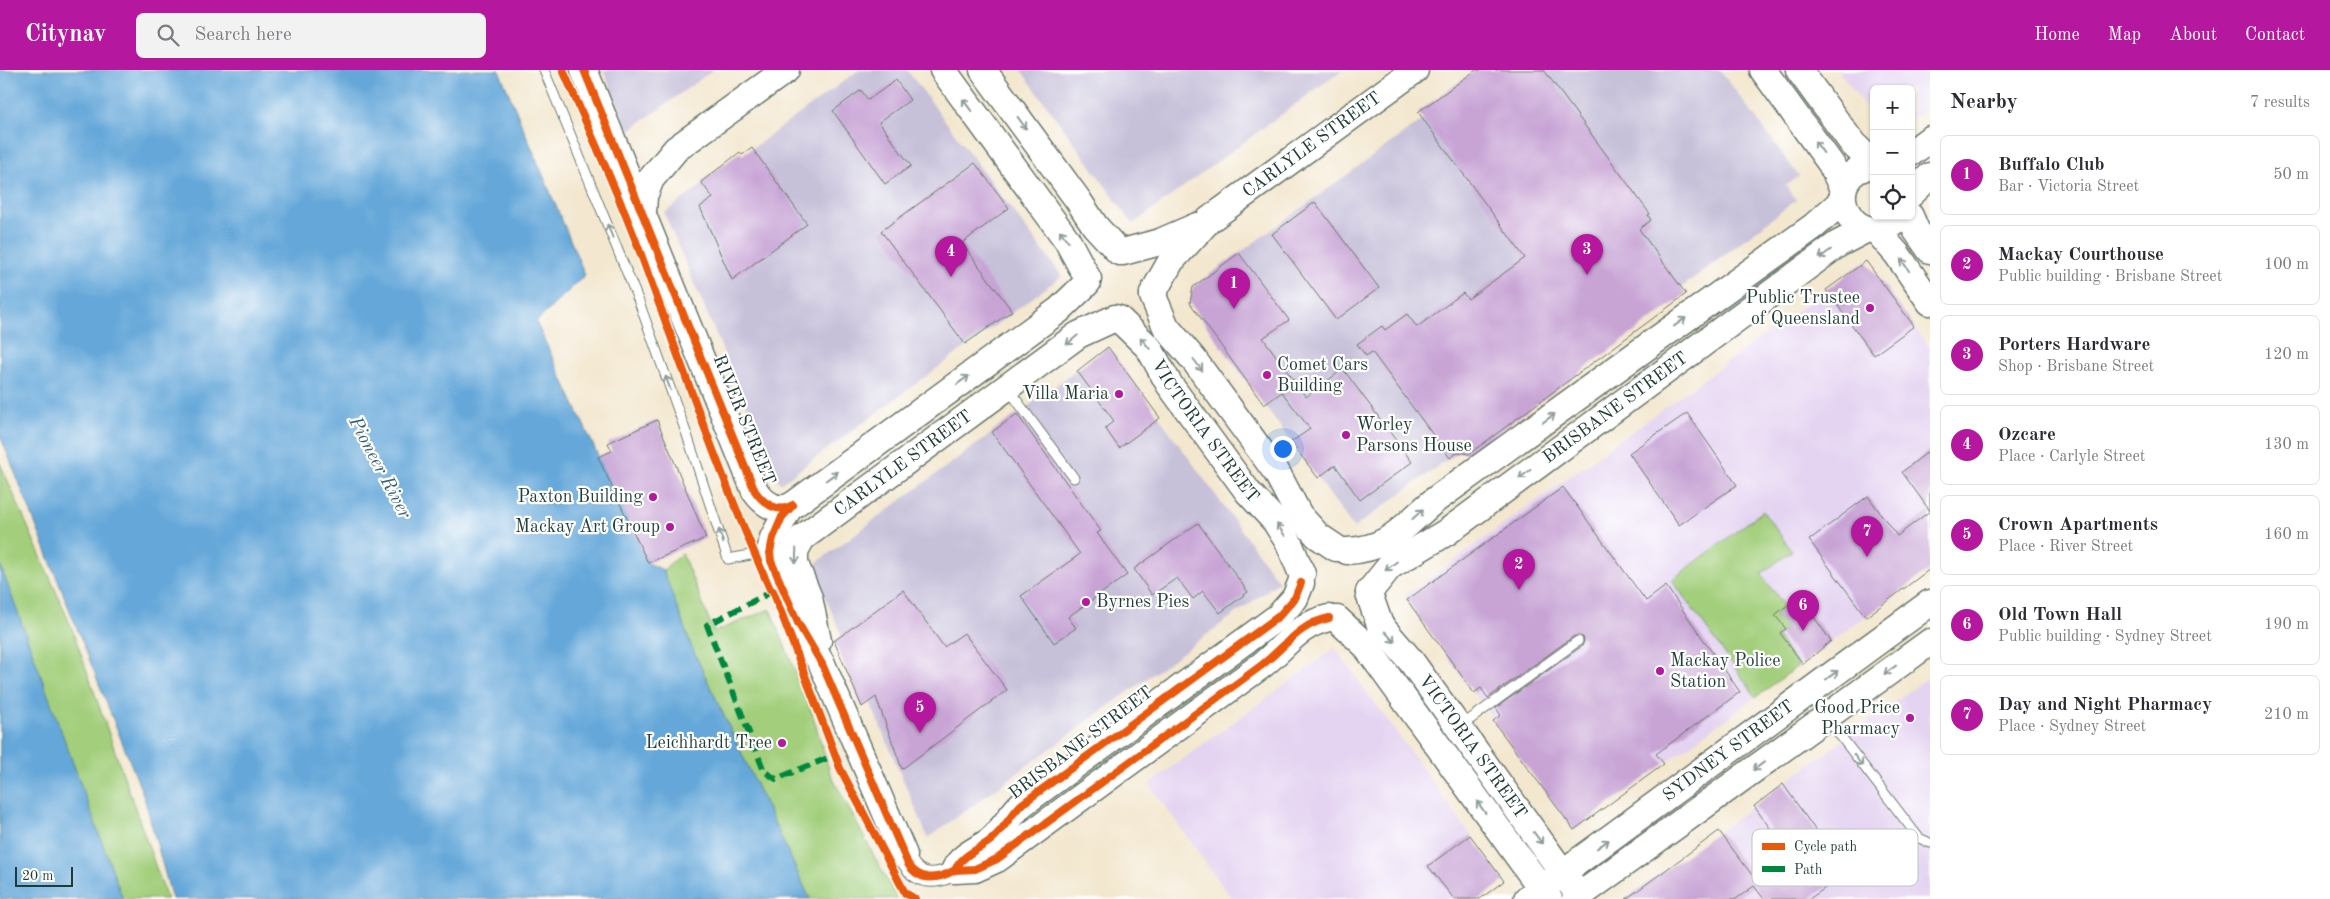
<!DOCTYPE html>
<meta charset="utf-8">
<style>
body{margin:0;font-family:"Old Standard TT",serif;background:#f2f2f3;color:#2b2b33}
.controls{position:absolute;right:15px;top:15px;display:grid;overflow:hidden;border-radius:8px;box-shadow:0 1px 4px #0004}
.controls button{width:45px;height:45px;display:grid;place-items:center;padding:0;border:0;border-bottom:1px solid #e1e1e2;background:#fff;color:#2b2b33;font:25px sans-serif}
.scale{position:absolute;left:15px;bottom:12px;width:58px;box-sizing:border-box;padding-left:5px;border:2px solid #1f3d34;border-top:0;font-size:14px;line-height:18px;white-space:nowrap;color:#1f3d34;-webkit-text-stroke:4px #fff;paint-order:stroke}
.you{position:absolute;left:1282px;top:378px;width:18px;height:18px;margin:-12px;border:4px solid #fff;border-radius:50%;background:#1a73e8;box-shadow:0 0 0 8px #1a73e833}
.badge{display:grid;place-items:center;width:32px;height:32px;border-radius:50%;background:#b5179e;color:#fff;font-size:16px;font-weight:700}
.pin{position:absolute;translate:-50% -41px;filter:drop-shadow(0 1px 2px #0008)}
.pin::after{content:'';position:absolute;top:26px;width:18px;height:15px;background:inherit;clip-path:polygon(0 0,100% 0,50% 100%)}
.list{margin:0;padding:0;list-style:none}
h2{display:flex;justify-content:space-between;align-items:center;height:65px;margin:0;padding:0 20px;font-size:21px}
h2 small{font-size:16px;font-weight:400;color:#7c7c81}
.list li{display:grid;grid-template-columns:32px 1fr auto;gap:15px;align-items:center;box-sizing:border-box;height:80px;margin:0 10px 10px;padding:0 10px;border:1px solid #e1e1e2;border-radius:8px}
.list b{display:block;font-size:19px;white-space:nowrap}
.list p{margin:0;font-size:16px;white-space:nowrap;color:#7c7c81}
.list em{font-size:16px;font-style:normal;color:#7c7c81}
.icon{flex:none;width:28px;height:28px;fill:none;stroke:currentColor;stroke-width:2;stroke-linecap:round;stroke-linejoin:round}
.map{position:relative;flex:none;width:1930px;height:829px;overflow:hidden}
header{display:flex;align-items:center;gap:30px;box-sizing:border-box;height:70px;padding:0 25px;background:#b5179e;color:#fff}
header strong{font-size:24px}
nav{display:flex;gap:28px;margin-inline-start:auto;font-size:18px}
.search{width:350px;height:45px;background:#f2f2f3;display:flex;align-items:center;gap:12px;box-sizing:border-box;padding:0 18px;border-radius:8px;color:#7c7c81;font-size:19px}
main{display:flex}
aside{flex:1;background:#fff}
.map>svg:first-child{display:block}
</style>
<header>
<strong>Citynav</strong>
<div class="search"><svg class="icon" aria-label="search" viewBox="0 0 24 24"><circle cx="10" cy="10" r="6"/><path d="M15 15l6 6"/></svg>Search here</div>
<nav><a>Home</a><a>Map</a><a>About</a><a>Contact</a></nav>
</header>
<main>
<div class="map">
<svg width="1930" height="829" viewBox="0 0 1930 829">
<rect width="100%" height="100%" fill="#fff"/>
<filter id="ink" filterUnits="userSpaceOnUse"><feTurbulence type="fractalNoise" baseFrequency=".02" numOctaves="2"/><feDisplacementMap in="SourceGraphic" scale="10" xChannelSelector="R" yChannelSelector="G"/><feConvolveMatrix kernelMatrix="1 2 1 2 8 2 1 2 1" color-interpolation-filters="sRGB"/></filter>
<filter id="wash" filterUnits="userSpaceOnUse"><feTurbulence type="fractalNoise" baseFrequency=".0096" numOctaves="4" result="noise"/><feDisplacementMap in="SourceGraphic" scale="20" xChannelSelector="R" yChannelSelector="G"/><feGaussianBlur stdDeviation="1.12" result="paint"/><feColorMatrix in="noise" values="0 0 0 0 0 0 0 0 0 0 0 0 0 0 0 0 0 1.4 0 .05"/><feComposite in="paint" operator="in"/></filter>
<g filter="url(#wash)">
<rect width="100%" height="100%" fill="#f3e7cf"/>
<path fill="#e4d3f1" d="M1838,0h92v37l-19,13v-31h-37v29z
M1866,191l64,87v221l-356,261 -170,-233z
M1335,578l169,233 -24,18h-248l-83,-115z
M1930,606v223h-304l128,-93z"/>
<path fill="#c6c0d9" d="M603,0h110l-84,61z
M859,0h48l155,206 -282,208 -116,-271z
M1021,0h321l-209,154z
M1491,0h229l79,106 -13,10 10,14 -95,73 -347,255 -164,-225 3,-16z
M1108,277l171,235 -351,256 -116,-272z"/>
<path fill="#a3cf7c" stroke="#618658" d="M0,393l71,163 96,273h-167z
M1763,441l29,40 -31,23 24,33 -10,8 11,14 -10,7 22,30 -42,31 -84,-117z
M682,483l32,79 56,-23 42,104 18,60 67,126h-87l-118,-251 -29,-78z"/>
<path fill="#65a7d9" stroke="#427286" d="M0,0h499l86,205 -49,47 112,241 15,7 29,78 118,251h-638l-28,-102 -144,-362z
M0,494l123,335h-123z"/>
<g id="blocks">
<path fill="#c8a4d5" d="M1476,0h68l106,144 -2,1 3,5 -12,9 47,65 -217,160 -11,-2 -8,6 -78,-106 -6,4 -9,-12 25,-18 3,4 22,-16 10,13 46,-34 5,6 57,-41 -107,-146z
M896,10l14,20 -31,22 32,44 -26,18 -52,-73 28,-21 7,10z
M752,78l55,76 -75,56 -32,-73 13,-9 -12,-16 39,-30 2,3z
M975,93l34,45 -47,35 50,68 -47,33 -84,-113z
M1315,132l64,86 -43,32 -64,-86z
M1239,183l50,67 -26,18 43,59 37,-28 69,93 -52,38 -25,-35 -17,13 -27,-36 19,-13 -28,-37 -18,13 -74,-102 3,-16z
M1866,191l48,65 -40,29 -48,-65z
M1108,277l52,71 -41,30 -14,-20 9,-7 -37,-50z
M1687,343l50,72 -58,40 -50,-72z
M1017,344l84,117 -4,2 30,42 -59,42 8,11 -22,15 -33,-47 59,-42 -88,-122z
M657,350l49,118 -58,25 -50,-106 14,-6 -4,-8z
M1930,380v119l-64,48 -57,-77 59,-44 29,40 33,-25 -28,-39z
M1563,417l83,114 20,-15 74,106 -84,62 8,10 -90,66 -81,-109 8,-6 -5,-7 86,-62 2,-5 -1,-4 -9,-1 -86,62 -7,-10 -7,5 -67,-93z
M1198,453l50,69 -28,21 -17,-22 -10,8 -16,-21 -25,17 -18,-26z
M903,520l41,57 20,-14 43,57 -105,79 -26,-72 -14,10 -28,-66z
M1799,526l32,45 -28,23 -23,-31 6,-4 -11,-14z
M1783,714l63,90 -37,25h-45l-10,-13 -18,13h-110l93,-68 33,44 33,-26 -31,-43z
M1470,765l34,46 -24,18h-26l-26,-33z"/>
</g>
</g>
<g filter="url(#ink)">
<use href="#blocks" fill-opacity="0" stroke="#69786a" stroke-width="1"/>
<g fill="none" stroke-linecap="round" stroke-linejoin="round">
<g stroke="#69786a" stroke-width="11">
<path id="lane" d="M544,0l95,232 48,133 41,124 39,-7
M1009,320l65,88
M1809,625l103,134 7,9 11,5
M1461,656l117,-85"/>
</g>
<g stroke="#69786a" stroke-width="21">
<path id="street" d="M904,785c9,22 24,27 46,18"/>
</g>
<g stroke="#69786a" stroke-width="29">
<g id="secondary">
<path d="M584,0l171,421c9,13 23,23 38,14"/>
<path d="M943,0l124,170 21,39"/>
<path d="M983,0l95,130 17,26 24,26"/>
<path d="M1763,0l68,94 12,25"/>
<path d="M1799,0l54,74 21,20"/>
<path d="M1911,83l19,-14"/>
<path d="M1874,95c-63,10 -18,98 27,51"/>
<path d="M1911,124l19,-18"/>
<path d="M643,142l1,-16 7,-17 25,-30 110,-79"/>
<path d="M1910,146l6,14 14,20"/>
<path d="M1876,160l21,24 33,48"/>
<path d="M1123,182l37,-10 37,-16"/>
<path id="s1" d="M1153,223l18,-32 38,-41 206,-150"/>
<path d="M1153,226l13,31 28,33 83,113 22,42 19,21 18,12"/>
<path id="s2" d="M1119,249l30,29 20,36 79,108 27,29 14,22 13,31"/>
<path d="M1347,481c44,-2 56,-25 88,-51l379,-274 28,-25"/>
<path id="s3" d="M1369,522l21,-26 57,-34 391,-288 29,-15"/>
<path id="s4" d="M1369,524l11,31 31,36 162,226"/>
<path d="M1337,549l28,26 184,254"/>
<path id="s5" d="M818,571l-9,-43 -14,-34v-13l7,-13 276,-203 37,-17"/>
<path d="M904,785l-82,-191 -24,-41 -27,-62 -1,-9 3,-14 16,-30 270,-198 28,-27"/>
<path d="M955,799c7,-14 23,-19 36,-29 13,-11 19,-25 31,-36l257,-188 16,-18 6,-15"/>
<path d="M955,800l20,-1 22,-10 265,-194c23,-18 37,-41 67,-47"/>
<path id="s6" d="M1527,829l403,-296"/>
<path d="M1575,829l355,-257"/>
</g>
</g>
<use href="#lane" stroke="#fff" stroke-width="9"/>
<use href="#street" stroke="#fff" stroke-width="19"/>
<use href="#secondary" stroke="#fff" stroke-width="26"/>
<path stroke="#00873e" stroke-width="6" stroke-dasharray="12 6" stroke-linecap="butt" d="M773,521l-66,34 57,146 12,8 59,-24"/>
<g stroke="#fff" stroke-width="11">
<path id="cycleway" d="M563,0c26,60 54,120 77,182 42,113 81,227 130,337l3,2 67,177 62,119 3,6 10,6
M584,0l171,421c9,13 23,23 38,14
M793,435l-11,12 -9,21 -3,14 1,9 27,62 24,41 86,200c12,18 29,16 47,6
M955,800l20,-1 22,-10 265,-194c23,-18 37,-41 67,-47
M955,800c7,-15 23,-20 36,-30 13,-10 19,-25 31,-36l257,-188 16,-18 6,-15"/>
</g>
<use href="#cycleway" stroke="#e8590c" stroke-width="8"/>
</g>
<defs><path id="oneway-shaft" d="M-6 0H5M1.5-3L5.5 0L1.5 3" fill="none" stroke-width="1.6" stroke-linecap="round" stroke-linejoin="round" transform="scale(1.25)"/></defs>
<g stroke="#8f9e9a">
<use href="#oneway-shaft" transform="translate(967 35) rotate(-126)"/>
<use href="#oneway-shaft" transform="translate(1022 53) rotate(54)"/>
<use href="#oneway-shaft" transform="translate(1819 77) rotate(-126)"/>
<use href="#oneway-shaft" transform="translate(610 161) rotate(-111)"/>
<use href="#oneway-shaft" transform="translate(1064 166) rotate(-126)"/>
<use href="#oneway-shaft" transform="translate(1825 184) rotate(143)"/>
<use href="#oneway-shaft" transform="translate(1905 195) rotate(-124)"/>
<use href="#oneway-shaft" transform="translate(1680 252) rotate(-36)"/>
<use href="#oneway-shaft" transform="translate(1072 270) rotate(141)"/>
<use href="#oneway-shaft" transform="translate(1145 273) rotate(-129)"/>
<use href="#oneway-shaft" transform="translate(1198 295) rotate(53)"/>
<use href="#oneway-shaft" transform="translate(963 310) rotate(-36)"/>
<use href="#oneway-shaft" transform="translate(668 313) rotate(-110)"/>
<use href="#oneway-shaft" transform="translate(1549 348) rotate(-36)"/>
<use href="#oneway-shaft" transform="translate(1525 404) rotate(143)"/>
<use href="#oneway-shaft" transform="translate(832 406) rotate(-36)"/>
<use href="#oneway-shaft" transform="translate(1418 444) rotate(-42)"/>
<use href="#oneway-shaft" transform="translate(1281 460) rotate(-124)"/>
<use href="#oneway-shaft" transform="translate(721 466) rotate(-108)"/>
<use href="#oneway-shaft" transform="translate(796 486) rotate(92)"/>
<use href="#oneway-shaft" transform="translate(1391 496) rotate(143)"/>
<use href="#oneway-shaft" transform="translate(1390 567) rotate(47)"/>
<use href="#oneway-shaft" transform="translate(1890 600) rotate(144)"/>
<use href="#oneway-shaft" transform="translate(1832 605) rotate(-36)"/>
<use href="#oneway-shaft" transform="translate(1858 690) rotate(53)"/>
<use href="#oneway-shaft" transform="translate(1759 696) rotate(144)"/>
<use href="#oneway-shaft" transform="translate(1481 737) rotate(-126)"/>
<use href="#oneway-shaft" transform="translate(1538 768) rotate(54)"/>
<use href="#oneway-shaft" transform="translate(1603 774) rotate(-36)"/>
</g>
</g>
<g fill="#b5179e" stroke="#fff" stroke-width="2">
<circle cx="1870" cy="238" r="5"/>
<circle cx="1267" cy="305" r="5"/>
<circle cx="1119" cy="324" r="5"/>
<circle cx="1346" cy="365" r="5"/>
<circle cx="653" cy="427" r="5"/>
<circle cx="670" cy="457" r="5"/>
<circle cx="1086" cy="532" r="5"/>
<circle cx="1660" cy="601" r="5"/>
<circle cx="1910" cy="648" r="5"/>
<circle cx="782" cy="673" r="5"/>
</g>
<g text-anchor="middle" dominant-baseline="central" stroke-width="4.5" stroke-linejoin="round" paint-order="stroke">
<g font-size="18" fill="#1f3d34" stroke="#fff">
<text stroke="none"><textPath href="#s1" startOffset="220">CARLYLE STREET</textPath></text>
<text stroke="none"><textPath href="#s3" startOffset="309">BRISBANE STREET</textPath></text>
<text transform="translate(744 350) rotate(68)">RIVER STREET</text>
<text stroke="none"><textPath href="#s2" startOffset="142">VICTORIA STREET</textPath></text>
<text stroke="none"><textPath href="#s5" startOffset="234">CARLYLE STREET</textPath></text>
<text transform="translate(1081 673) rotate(-37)">BRISBANE STREET</text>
<text stroke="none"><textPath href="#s4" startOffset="186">VICTORIA STREET</textPath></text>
<text stroke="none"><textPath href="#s6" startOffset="250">SYDNEY STREET</textPath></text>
</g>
<g font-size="18" fill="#1f3d34" stroke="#fff" text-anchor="end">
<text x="1860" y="228">Public Trustee<tspan x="1860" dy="21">of Queensland</tspan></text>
<text x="1277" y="295" text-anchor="start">Comet Cars<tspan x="1277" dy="21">Building</tspan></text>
<text x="1109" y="324">Villa Maria</text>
<text x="1356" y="355" text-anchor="start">Worley<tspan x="1356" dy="21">Parsons House</tspan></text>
<text x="643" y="427">Paxton Building</text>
<text x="660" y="457">Mackay Art Group</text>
<text x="1096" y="532" text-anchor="start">Byrnes Pies</text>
<text x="1670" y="591" text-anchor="start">Mackay Police<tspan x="1670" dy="21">Station</tspan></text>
<text x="1900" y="638">Good Price<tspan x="1900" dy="21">Pharmacy</tspan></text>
<text x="772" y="673">Leichhardt Tree</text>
</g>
<g font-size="19" font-style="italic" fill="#38626e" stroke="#fff">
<text transform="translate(379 398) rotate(62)">Pioneer River</text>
</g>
</g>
<rect x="1752" y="759" width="166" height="57" rx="8" fill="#fff" stroke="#bcc5c2" stroke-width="1"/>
<rect x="1762" y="773" width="23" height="7" fill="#e8590c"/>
<rect x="1762" y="796" width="23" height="6" fill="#00873e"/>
<g font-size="14" fill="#1f3d34">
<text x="1794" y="781">Cycle path</text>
<text x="1794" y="804">Path</text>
</g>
</svg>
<div class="controls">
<button>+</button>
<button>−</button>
<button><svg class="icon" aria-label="locate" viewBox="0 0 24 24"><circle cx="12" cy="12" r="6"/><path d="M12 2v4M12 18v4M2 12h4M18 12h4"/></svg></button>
</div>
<div class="scale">20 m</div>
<div class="you"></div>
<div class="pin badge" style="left:1234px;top:239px">1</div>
<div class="pin badge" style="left:1519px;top:520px">2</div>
<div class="pin badge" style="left:1587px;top:205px">3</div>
<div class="pin badge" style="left:951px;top:207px">4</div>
<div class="pin badge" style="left:920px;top:663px">5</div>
<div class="pin badge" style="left:1803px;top:561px">6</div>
<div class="pin badge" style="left:1867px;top:487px">7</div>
</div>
<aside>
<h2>Nearby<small>7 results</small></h2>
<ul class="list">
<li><span class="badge">1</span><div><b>Buffalo Club</b><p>Bar · Victoria Street</p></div><em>50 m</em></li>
<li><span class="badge">2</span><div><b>Mackay Courthouse</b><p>Public building · Brisbane Street</p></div><em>100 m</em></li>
<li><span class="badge">3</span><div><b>Porters Hardware</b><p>Shop · Brisbane Street</p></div><em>120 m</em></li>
<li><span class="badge">4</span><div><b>Ozcare</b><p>Place · Carlyle Street</p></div><em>130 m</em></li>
<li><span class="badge">5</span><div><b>Crown Apartments</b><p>Place · River Street</p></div><em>160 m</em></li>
<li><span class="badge">6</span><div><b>Old Town Hall</b><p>Public building · Sydney Street</p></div><em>190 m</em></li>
<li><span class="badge">7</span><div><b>Day and Night Pharmacy</b><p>Place · Sydney Street</p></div><em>210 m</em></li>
</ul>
</aside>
</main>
